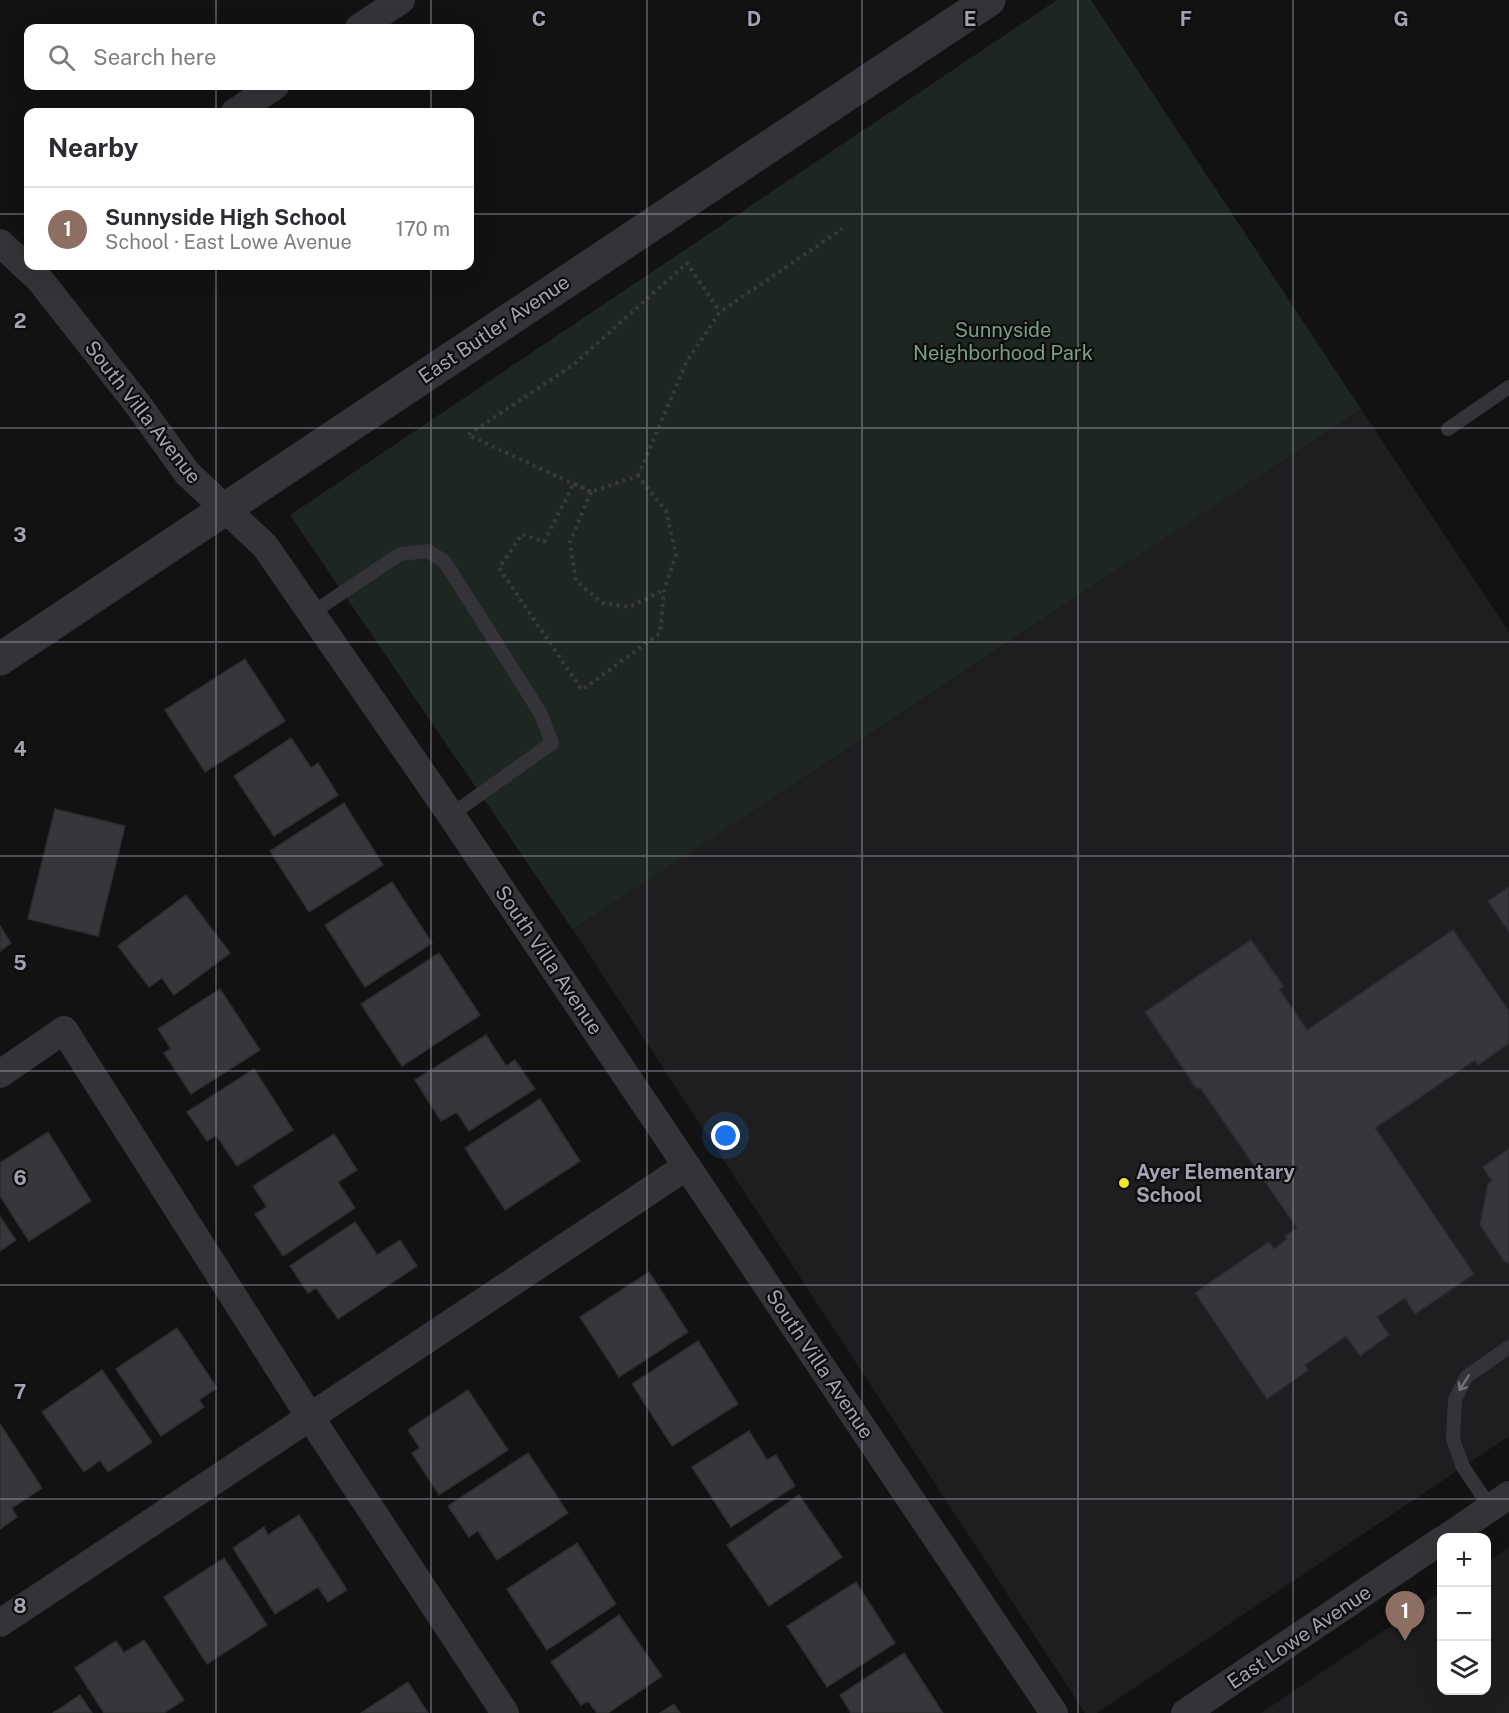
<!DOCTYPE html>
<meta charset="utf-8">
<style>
body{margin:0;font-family:"Public Sans",sans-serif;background:#f7f7f7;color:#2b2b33}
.controls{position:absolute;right:18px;bottom:18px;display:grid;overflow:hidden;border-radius:12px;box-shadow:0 6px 24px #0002}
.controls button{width:54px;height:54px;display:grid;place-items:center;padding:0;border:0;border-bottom:2px solid #e1e1e2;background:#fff;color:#2b2b33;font:30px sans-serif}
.you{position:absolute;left:726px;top:1136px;width:21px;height:21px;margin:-15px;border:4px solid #fff;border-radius:50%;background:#1a73e8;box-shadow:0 0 0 9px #1a73e833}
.badge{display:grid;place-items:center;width:39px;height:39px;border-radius:50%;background:#db2777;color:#fff;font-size:20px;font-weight:700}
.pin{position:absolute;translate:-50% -50px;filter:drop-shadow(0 2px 3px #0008)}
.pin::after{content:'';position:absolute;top:32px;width:21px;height:18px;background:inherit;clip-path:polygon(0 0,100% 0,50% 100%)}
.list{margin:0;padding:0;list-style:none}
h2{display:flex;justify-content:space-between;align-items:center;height:78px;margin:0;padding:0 24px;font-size:26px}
h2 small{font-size:20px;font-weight:400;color:#7c7c81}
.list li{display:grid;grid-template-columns:39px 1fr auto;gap:18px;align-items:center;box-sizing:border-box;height:84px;padding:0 24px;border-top:2px solid #e1e1e2}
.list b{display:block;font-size:22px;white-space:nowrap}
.list p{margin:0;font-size:20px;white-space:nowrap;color:#7c7c81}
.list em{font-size:20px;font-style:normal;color:#7c7c81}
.icon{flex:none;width:33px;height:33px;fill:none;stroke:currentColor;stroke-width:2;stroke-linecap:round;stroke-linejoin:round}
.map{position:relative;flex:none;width:1509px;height:1713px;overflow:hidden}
.search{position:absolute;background:#fff;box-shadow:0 6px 24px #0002;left:24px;top:24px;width:450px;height:66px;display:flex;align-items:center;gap:15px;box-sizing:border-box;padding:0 21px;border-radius:12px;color:#7c7c81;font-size:22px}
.panel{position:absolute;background:#fff;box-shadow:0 6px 24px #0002;left:24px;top:108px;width:450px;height:162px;border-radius:12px}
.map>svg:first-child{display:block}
</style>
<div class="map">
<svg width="1509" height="1713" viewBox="0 0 1509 1713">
<rect width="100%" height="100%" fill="#121213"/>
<path fill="#1e1e20" d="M1361,409l148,223v804l-412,277h-12l-512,-783z
M1509,1547v166h-248l180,-121 1,98h44l1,-128z"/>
<path fill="#1e2621" d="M1057,0h34l270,409 -788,521 -283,-415z"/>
<path fill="#37373b" stroke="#2d2c2f" stroke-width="1.5" d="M245,659l40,62 -80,51 -40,-62z
M291,738l20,30 7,-5 20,32 -64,41 -40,-60z
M344,803l39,62 -74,47 -39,-61z
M55,809l70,17 -27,110 -70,-17z
M392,882l40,61 -67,44 -40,-62z
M1509,887v45l-21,-31z
M186,895l44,58 -56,42 -12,-17 -13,9 -31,-41z
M0,926l11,17 -11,8z
M1453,930l56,81v32l-31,22 -3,-5 -100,68 99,146 -59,40 -10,-16 -28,19 12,18 -29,21 -14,-20 -41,29 3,5 -41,29 -72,-106 74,-51 5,7 13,-10 -2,-3 12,-8 -97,-141 -3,2 -52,-77 106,-72 33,47 -5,2 28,41z
M439,953l41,62 -78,51 -41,-62z
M220,989l40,61 -69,44 -27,-41 7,-4 -13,-20z
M486,1035l20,31 9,-6 20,29 -66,42 -12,-19 -16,9 -26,-41z
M254,1069l39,61 -56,36 -21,-31 -9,6 -20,-29z
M540,1099l40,62 -75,49 -40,-62z
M48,1132l43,69 -62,40 -29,-45v-33z
M334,1134l23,36 -19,12 17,26 -72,48 -28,-42 12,-7 -14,-21z
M1509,1149v114l-4,-1 -25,-37 8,-41 4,-3 -9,-14z
M0,1217l16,23 -16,11z
M355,1222l22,33 23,-15 17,26 -79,53 -22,-31 -8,5 -18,-27z
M649,1272l39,60 -69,45 -39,-60z
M177,1328l40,60 -18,12 5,7 -43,29 -45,-67z
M698,1341l40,63 -66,42 -40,-62z
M102,1370l50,72 -44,30 -8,-12 -16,12 -42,-60z
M468,1390l40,60 -69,45 -27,-42 8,-5 -12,-18z
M0,1424l42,64 -30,20 5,9 -17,12z
M749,1431l18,29 9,-5 19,31 -64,41 -39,-60z
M528,1453l40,60 -71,47 -19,-29 -9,6 -21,-31z
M799,1495l43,62 -73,49 -42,-61z
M299,1515l48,75 -19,12 -10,-15 -43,27 -42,-66 31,-21 4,8z
M577,1543l39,61 -69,46 -40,-61z
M224,1558l43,67 -60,39 -43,-67z
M856,1582l39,61 -68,44 -40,-61z
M619,1615l43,61 -54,37h-11l-9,-12 -7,4 -30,-43z
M144,1640l40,60 -20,13h-60l-29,-45 41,-27 8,12z
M904,1653l39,60h-92l-11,-18z
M408,1682l20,31h-67z
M80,1695l12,18h-39z
M674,1704l6,9h-20z"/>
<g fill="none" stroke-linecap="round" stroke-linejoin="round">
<path stroke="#39393f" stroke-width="4" stroke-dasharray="3 4.5" stroke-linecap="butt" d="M638,476l49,-115 33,-49 122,-83
M591,492l-17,-9 -30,59 -22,-8 -23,34 83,122 78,-57 4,-43 12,-35 -10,-44 -28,-35 -47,16 -123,-57 105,-70 114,-102 33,49
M591,492l-21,50 6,39 26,22 27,4 35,-17"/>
<path stroke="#333338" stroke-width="14" d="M1448,429l61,-42
M312,613l88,-59 28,-3 17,11 96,152 11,29 -101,72
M1490,1507l-27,-40 -10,-28 2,-39 11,-23 43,-30"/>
<path stroke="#333338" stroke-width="28" d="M359,28l42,-28
M235,112l40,-26
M0,243l40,37 96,122 51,71 78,73 186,269 603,898
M0,1074l64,-44 246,387 -310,206
M1446,1538l63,-43
M505,1713l-195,-296 377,-251
M1185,1713l257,-173"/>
<path stroke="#333338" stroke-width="33" d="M0,659l989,-659"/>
</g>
<defs><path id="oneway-shaft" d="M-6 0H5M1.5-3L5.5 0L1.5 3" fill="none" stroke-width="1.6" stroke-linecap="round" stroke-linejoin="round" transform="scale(1.5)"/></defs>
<use stroke="#71717c" href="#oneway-shaft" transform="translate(1464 1383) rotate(122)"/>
<path fill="none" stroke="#a3a3b4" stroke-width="1.5" stroke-opacity="0.55" d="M216,0v28M431,0v28M647,0v1713M862,0v1713M1078,0v1713M1293,0v1713M216,86v26M431,86v26M0,214h28M470,214h1039M216,266v1447M431,266v1447M0,428h1509M0,642h1509M0,856h1509M0,1071h1509M0,1285h1509M0,1499h1509"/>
<circle fill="#f0e72d" stroke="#0d0d0e" stroke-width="2" cx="1124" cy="1183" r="6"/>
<g text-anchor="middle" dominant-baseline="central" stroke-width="4.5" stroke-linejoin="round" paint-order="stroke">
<g font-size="20" fill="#a3a3b4" stroke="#0d0d0e">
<text transform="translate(494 329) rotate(-34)">East Butler Avenue</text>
<text transform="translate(143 412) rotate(52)">South Villa Avenue</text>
<text transform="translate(549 960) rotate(56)">South Villa Avenue</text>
<text transform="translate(820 1364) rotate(56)">South Villa Avenue</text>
<text transform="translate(1299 1637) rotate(-34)">East Lowe Avenue</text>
</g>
<g font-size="20" fill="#7a9f87" stroke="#0d0d0e">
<text x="1003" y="330">Sunnyside<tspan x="1003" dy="23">Neighborhood Park</tspan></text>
</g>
<g font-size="20" font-weight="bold" fill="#a3a3b4" stroke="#0d0d0e" text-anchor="start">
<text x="1136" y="1172">Ayer Elementary<tspan x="1136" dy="23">School</tspan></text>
</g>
</g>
<g font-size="20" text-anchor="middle" font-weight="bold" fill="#a3a3b4" stroke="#0d0d0e" stroke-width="4.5" stroke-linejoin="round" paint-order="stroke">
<text x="539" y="26">C</text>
<text x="754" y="26">D</text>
<text x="970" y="26">E</text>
<text x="1186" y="26">F</text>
<text x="1401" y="26">G</text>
<text x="20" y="328">2</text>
<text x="20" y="542">3</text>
<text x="20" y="756">4</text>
<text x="20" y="970">5</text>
<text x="20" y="1185">6</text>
<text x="20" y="1399">7</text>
<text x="20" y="1613">8</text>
</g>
</svg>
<div class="controls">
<button>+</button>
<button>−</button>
<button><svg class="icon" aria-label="layers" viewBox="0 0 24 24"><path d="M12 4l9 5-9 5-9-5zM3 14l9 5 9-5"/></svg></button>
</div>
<div class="you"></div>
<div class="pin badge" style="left:1405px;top:1641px;background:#8d6e63">1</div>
<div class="search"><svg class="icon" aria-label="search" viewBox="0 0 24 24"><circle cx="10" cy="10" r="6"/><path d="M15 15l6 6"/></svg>Search here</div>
<section class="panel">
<h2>Nearby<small></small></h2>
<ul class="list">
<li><span class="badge" style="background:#8d6e63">1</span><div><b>Sunnyside High School</b><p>School · East Lowe Avenue</p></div><em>170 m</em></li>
</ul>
</section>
</div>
